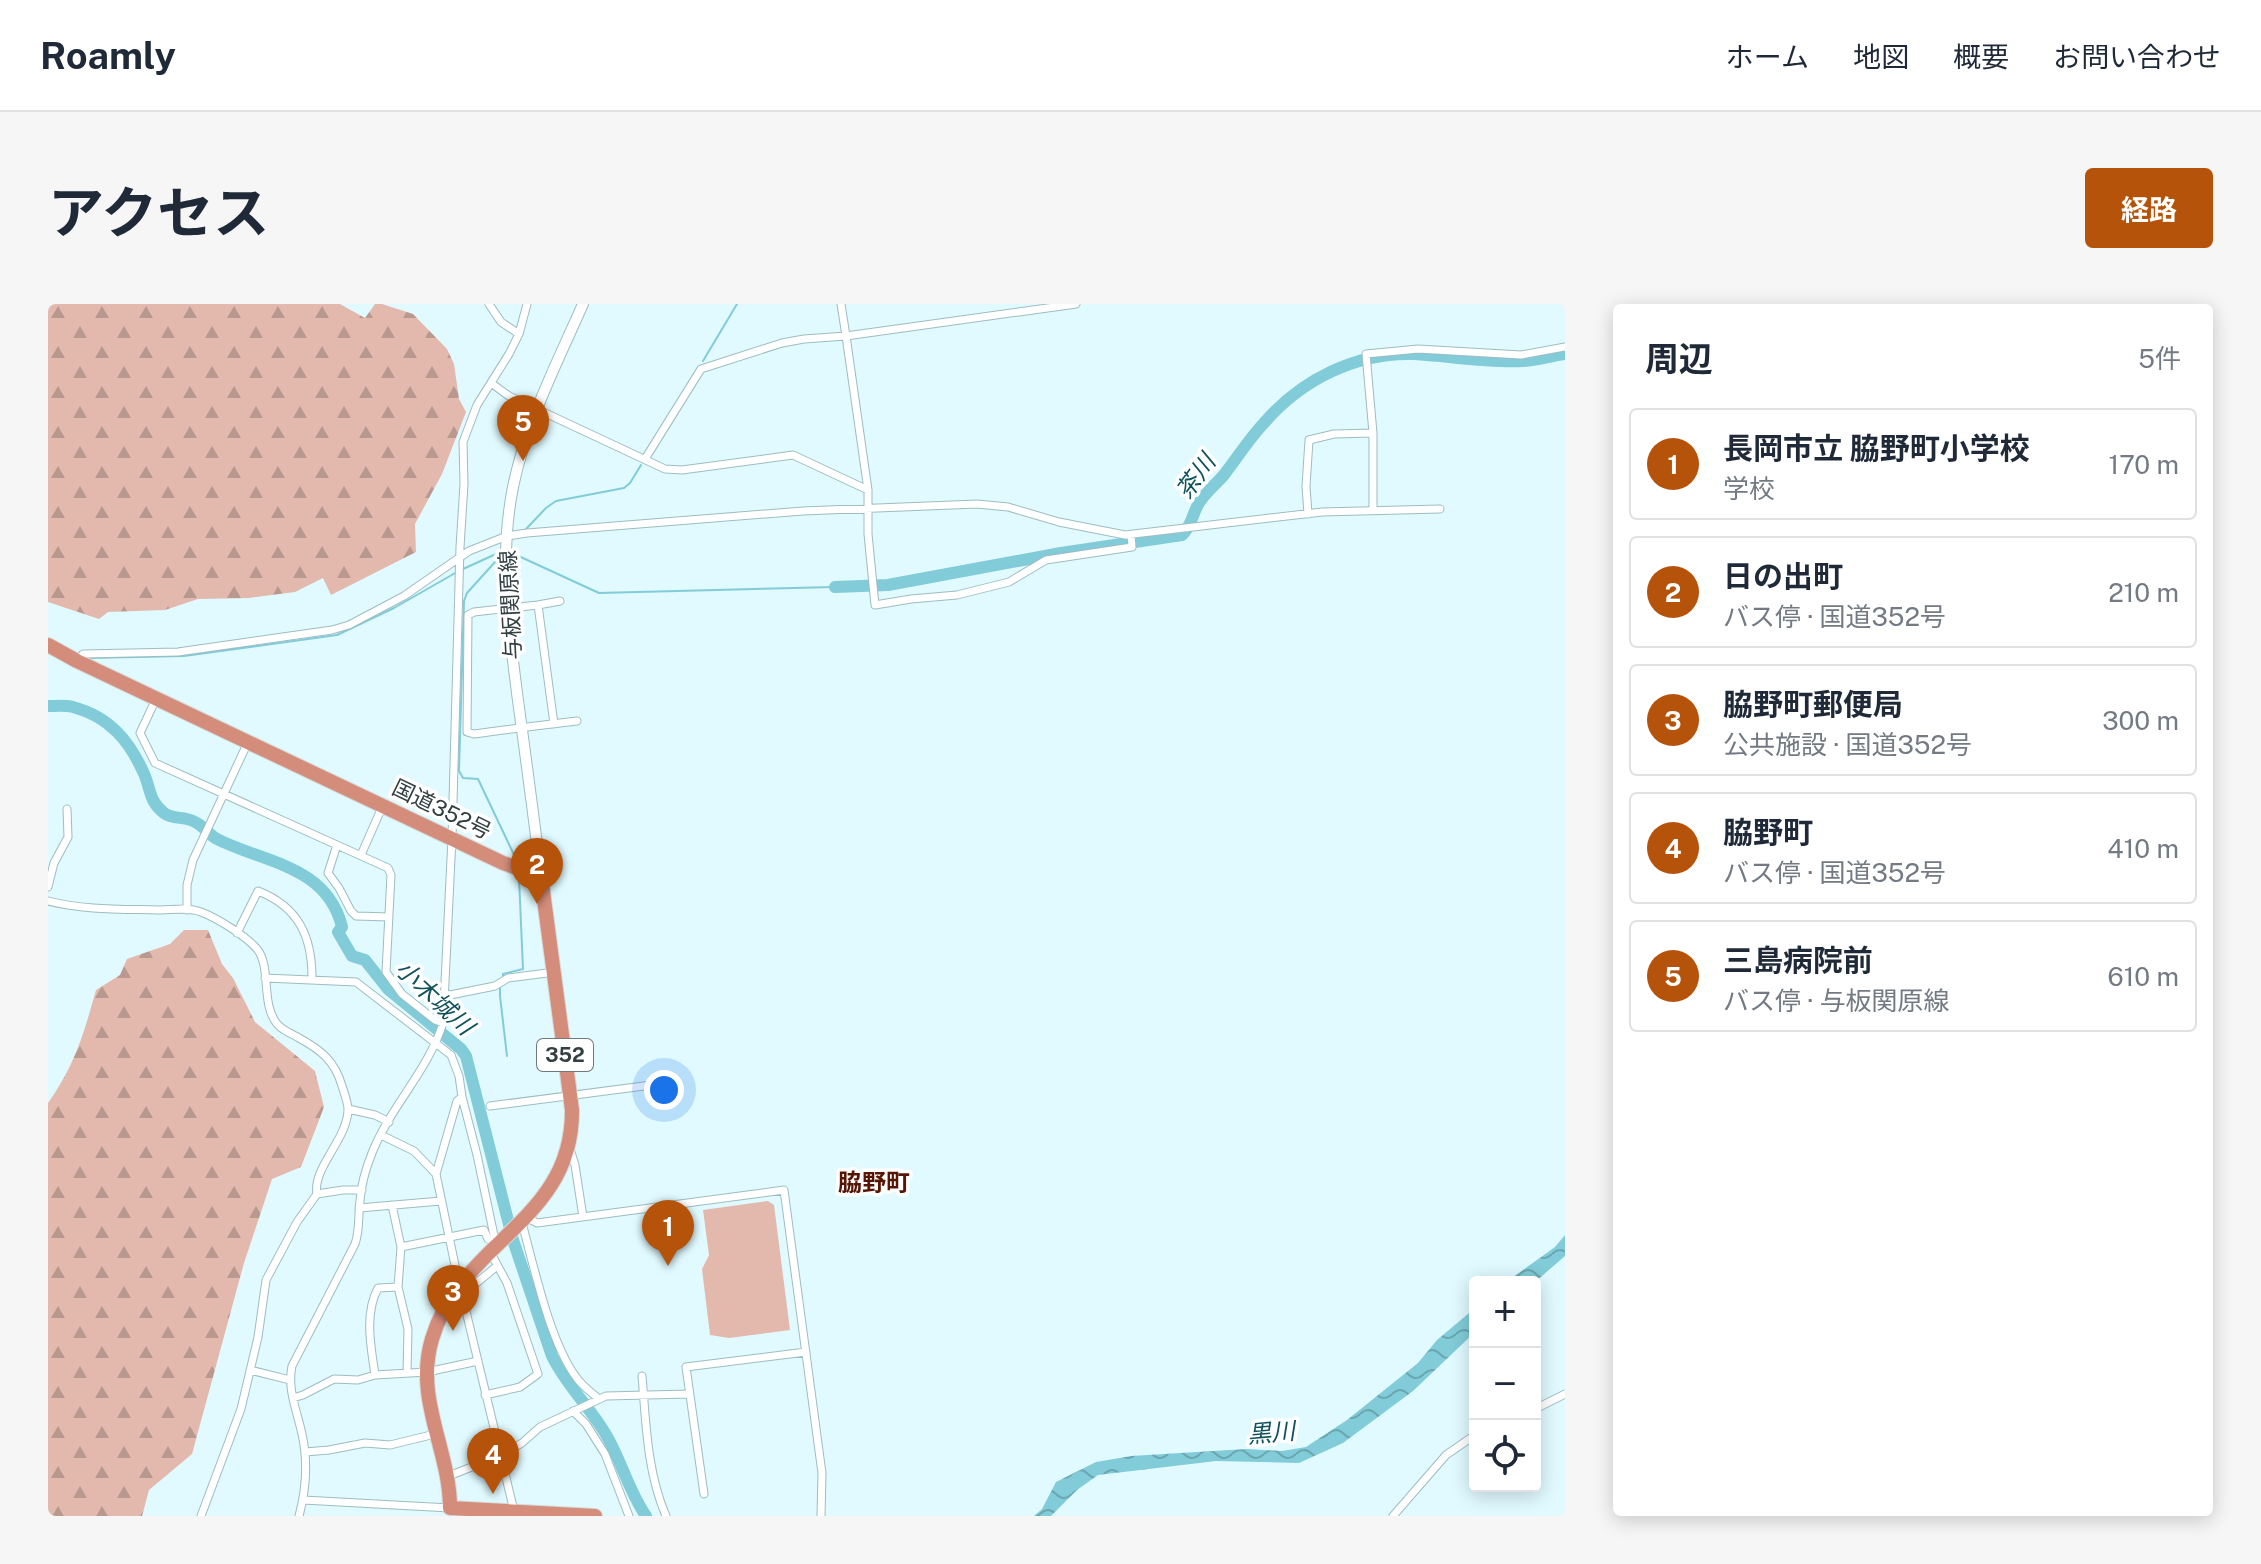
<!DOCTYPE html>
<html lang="ja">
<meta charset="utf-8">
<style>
body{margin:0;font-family:"Public Sans","Noto Sans JP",sans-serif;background:#f6f6f7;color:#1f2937}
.controls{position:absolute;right:24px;bottom:24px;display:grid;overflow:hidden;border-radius:8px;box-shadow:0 4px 20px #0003}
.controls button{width:72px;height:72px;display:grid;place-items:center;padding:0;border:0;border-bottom:2px solid #e0e1e3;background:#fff;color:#1f2937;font:40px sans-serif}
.you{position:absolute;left:616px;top:786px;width:28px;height:28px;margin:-20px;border:6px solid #fff;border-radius:50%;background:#1a73e8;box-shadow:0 0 0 12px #1a73e833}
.badge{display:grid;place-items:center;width:52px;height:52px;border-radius:50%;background:#b45309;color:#fff;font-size:26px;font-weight:700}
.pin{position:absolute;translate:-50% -66px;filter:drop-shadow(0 2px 4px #0008)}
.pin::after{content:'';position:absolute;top:42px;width:28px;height:24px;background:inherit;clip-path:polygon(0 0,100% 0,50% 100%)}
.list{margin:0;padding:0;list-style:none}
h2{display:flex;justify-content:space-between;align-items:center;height:104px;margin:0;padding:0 32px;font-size:34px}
h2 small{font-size:26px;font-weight:400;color:#747a83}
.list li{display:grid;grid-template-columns:52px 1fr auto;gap:24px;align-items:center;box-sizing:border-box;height:112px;margin:0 16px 16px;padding:0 16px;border:2px solid #e0e1e3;border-radius:8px}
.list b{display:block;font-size:30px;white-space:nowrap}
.list p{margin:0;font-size:26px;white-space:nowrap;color:#747a83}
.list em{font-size:26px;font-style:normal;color:#747a83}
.icon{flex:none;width:44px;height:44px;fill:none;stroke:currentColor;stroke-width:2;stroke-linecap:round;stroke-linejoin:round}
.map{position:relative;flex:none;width:1517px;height:1212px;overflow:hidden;border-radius:8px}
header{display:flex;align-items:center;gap:48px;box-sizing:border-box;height:112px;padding:0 40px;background:#fff;border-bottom:2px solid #e0e1e3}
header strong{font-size:38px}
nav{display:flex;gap:44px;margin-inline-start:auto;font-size:28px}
.intro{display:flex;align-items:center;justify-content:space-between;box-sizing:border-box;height:192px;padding:0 48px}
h1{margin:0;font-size:56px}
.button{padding:20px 36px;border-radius:8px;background:#b45309;color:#fff;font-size:28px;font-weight:700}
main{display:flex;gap:48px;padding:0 48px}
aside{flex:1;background:#fff;border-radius:8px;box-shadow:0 4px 20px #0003}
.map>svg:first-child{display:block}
</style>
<header>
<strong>Roamly</strong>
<nav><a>ホーム</a><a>地図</a><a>概要</a><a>お問い合わせ</a></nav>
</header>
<div class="intro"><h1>アクセス</h1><a class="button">経路</a></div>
<main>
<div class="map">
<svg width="1517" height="1212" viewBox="0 0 1517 1212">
<defs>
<pattern id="forest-firs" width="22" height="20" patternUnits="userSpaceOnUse" patternTransform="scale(2)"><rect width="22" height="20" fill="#e3b9ae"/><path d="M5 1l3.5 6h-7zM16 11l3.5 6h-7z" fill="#b9988f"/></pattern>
<pattern id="water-waves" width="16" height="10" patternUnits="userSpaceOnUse" patternTransform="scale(2)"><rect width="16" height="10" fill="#81ccd8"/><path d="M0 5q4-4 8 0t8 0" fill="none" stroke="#6aa7b1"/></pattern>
</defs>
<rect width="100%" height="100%" fill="#e0faff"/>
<path fill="#e3b9ae" d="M720,897l6,4 16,125 -61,8 -19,-3 -8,-66 7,-14 -6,-45z"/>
<path fill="url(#forest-firs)" d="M0,0h292l25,14 10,-14h7l31,10 34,35 7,15 5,35 7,13 -24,62 -27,50 1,28 -85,43 -8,-17 -28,14 -46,6 -51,1 -33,11 -57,2 -9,7 -51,-17z
M136,626h24l14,34 11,14 22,44 60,49 9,36 -23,60 -29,12 -28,84 -52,191 -43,36 -7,26h-94v-413c27,-38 36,-70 48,-113l24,-15 7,-16 43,-15z"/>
<path fill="url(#water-waves)" d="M1517,931v21l-30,26h-29l49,-35z
M1427,1004v24l-62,59 -70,52 -44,20 -83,-2 -118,14 -21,15 -26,26h-17l8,-7 14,-27 40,-20 35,-6 115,-7 36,2 24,-4 41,-27 71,-57 19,-23z"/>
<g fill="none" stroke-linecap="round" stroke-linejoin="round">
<path stroke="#81ccd8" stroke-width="2" d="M655,57l34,-57
M478,225l20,-21 10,-7 68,-13 6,-5 11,-18
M464,249l87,40 236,-6
M447,258l-28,31 -3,8 -5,170 4,7 15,1 38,80
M415,265l33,-15
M40,354l96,-2 153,-21 57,-27 63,-36
M455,672v-2l20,-5 -4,-91
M452,682v10l7,60"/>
<path stroke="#81ccd8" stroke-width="12" d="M787,283l53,-2 173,-32 121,-18c10,-9 10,-21 17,-32 6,-10 16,-18 24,-27 14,-18 26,-37 41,-53 37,-43 92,-71 150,-69 35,2 73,9 109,7 14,-1 28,-5 42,-7
M0,402c8,0 17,-1 25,1 37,10 57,34 72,69 6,16 5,26 19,37 9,7 19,3 29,8 10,4 15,13 24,18 47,24 110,26 125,88l-4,5 14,24 13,4 23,29 73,60 5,7 47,184 39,116c14,29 37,50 53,77 16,26 23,57 41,83"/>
<g stroke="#9dbdc2" stroke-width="9">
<path id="street" d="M441,0l12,18 18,12
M1028,0l-230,32 22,154v44l7,71 36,-6 46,-4 52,-13 37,-22 86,-13 -1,-12
M443,79l18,13 156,73 17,1 111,-15 75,35
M597,155l56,-90 81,-26 22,-4 42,-3 -5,-32
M1325,206v-77l-7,-79 52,-5 103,6 44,-8
M1260,210l-2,-28 3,-46 25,-6 39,-1
M490,301l22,-4
M29,357l6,-7 95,-2 154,-22 17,-5 55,-29 65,-45 38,-15 20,-3 276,-22 174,-7 31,3 51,15 66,13 197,-23 118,-3
M108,395l-16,34 15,30 233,105 3,7 -5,97 16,22 33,26 8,3
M506,420l-16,-119 -64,7 -6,3 -1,117 7,2c35,-5 69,-9 103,-13
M289,541l-9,28 11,15 12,23 5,5 33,1
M313,551l22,-50
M0,583l6,-24 14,-26 -1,-28
M0,597c35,9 74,8 110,9 13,0 31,-3 43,2 16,6 45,24 56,37 15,18 3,56 21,76 6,6 14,9 21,13 22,12 36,23 43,48 2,6 6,17 6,23 0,30 -36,59 -31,85
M139,606v-25l6,-25 55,-118
M189,629l21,-42c41,16 54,46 54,87
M217,674l91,4 95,73 8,21 3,21 15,58 19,90
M397,692l50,-10 13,-8 47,-6
M442,802l177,-23
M300,805l27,6 14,7
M333,831l33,16 22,23
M522,845l5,16 8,52
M344,901l9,42 -3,40 -20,1c-14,26 -7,59 -3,87l52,-3 51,-11
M311,904l82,-7
M478,913l11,6 247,-33 38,283 -1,43
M474,919c12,44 28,119 54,154 6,9 15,15 23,22
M353,943l83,-17 4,9
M449,962l-29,24 -4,13 50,208
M408,966l-20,-96 21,-73 5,-4
M350,983l10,42 -1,44
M202,1066l40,10
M594,1072c4,47 5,96 24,140
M437,1091l35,-8 18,-13 -31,-91 -13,-24
M245,1094l10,-3 31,-16 24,1 17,-5
M1487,1105l30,-15
M525,1107l13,13 19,30 24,62
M257,1148l24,-2 36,-7 25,2 45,-11
M398,1173l54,-21 22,-13 18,-16 66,-31 83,-2
M656,1190l-18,-127 120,-15
M255,1196l147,8
M153,1212l40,-107 17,-72 8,-57 31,-58 20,-28 26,-4h19
M251,1212c7,-26 9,-55 3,-82 -5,-23 -15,-45 -10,-68l63,-122c5,-14 3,-28 5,-43 1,-16 6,-33 12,-48 18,-46 56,-82 71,-130l9,-185 8,-291 4,-63 -1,-42 14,-37 32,-51 10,-20 8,-30
M1345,1212l53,-61 29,-20"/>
</g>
<g stroke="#9dbdc2" stroke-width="12">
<path id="secondary" d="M492,565c-7,-59 -15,-117 -23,-176 -9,-71 -18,-135 -4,-206 13,-64 44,-124 70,-183"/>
</g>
<g stroke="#d6d9d9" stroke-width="16">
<path id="highway" d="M0,341l29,16 426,202 14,5 23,1 32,241c1,112 -111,130 -140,229 -18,60 18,111 18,169l145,8"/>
</g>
<use href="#street" stroke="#fff" stroke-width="7"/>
<use href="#secondary" stroke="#fff" stroke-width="10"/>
<use href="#highway" stroke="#d48d7a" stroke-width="14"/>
</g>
<g text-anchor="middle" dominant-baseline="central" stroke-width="7" stroke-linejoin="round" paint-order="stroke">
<rect fill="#fff" stroke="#70797b" stroke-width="2" x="489" y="735" width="56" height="32" rx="6"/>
<g font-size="20" font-weight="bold" fill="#324042">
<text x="517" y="751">352</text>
</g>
<g font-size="22" fill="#324042" stroke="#fff">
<text transform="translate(462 301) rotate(-93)">与板関原線</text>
<text transform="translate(394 505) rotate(26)">国道352号</text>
</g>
<g font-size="24" font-style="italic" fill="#10525b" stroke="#fff">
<text transform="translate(1147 172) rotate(-54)">茶川</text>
<text transform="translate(387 693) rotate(43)">小木城川</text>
<text transform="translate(1223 1128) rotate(-5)">黒川</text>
</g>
<g font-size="24" font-weight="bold" fill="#571503" stroke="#fff">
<text x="826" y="878">脇野町</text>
</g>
</g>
</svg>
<div class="controls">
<button>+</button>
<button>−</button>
<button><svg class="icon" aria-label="locate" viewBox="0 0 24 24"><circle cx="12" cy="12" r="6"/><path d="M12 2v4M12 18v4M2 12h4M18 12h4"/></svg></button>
</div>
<div class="you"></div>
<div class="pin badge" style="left:620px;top:962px">1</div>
<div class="pin badge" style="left:489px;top:600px">2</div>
<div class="pin badge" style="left:405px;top:1027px">3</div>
<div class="pin badge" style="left:445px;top:1190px">4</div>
<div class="pin badge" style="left:475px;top:157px">5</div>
</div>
<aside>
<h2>周辺<small>5件</small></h2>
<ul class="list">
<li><span class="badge">1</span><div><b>長岡市立 脇野町小学校</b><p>学校</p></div><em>170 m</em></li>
<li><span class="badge">2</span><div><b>日の出町</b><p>バス停 · 国道352号</p></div><em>210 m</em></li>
<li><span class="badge">3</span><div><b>脇野町郵便局</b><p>公共施設 · 国道352号</p></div><em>300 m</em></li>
<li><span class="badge">4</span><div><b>脇野町</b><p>バス停 · 国道352号</p></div><em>410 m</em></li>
<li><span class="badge">5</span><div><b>三島病院前</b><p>バス停 · 与板関原線</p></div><em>610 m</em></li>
</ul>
</aside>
</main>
